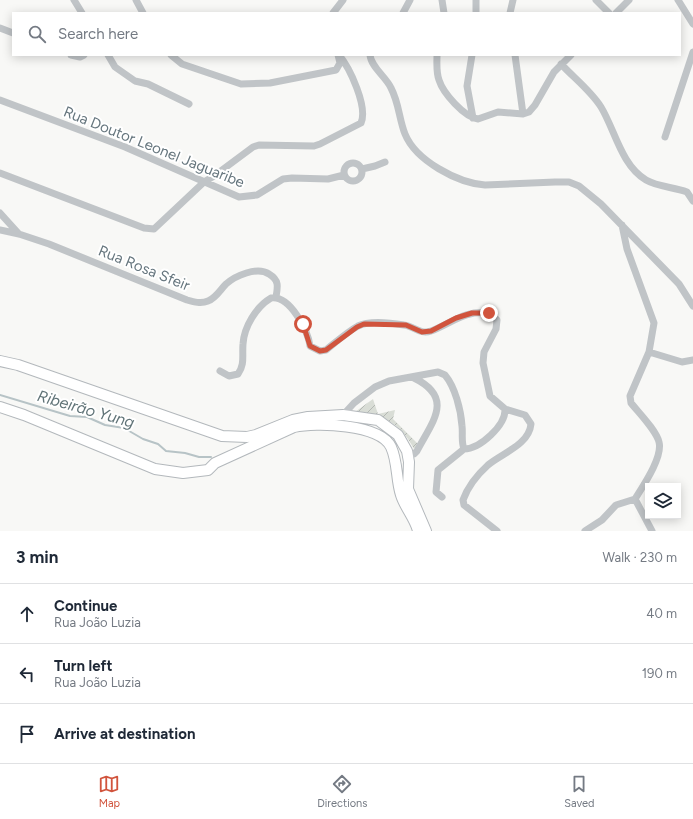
<!DOCTYPE html>
<meta charset="utf-8">
<style>
body{margin:0;font-family:Figtree,sans-serif;background:#f6f6f7;color:#1f2937}
.controls{position:absolute;right:12px;bottom:12px;display:grid;overflow:hidden;border-radius:0px;box-shadow:0 2px 10px #0003}
.controls button{width:36px;height:36px;display:grid;place-items:center;padding:0;border:0;border-bottom:1px solid #e0e1e3;background:#fff;color:#1f2937;font:20px sans-serif}
.stop{position:absolute;width:12px;height:12px;margin:-9px;border:3px solid #d1543d;border-radius:50%;background:#fff}
.stop.end{background:#d1543d;border-color:#fff;box-shadow:0 1px 4px #0008}
.list{margin:0;padding:0;list-style:none}
h2{display:flex;justify-content:space-between;align-items:center;height:52px;margin:0;padding:0 16px;font-size:17px}
h2 small{font-size:13px;font-weight:400;color:#747a83}
.list li{display:grid;grid-template-columns:26px 1fr auto;gap:12px;align-items:center;box-sizing:border-box;height:60px;padding:0 16px;border-top:1px solid #e0e1e3}
.list b{display:block;font-size:15px;white-space:nowrap}
.list p{margin:0;font-size:13px;white-space:nowrap;color:#747a83}
.list em{font-size:13px;font-style:normal;color:#747a83}
.icon{flex:none;width:22px;height:22px;fill:none;stroke:currentColor;stroke-width:2;stroke-linecap:round;stroke-linejoin:round}
.map{position:relative;flex:none;width:693px;height:531px;overflow:hidden}
.search{position:absolute;background:#fff;box-shadow:0 2px 10px #0003;left:12px;right:12px;top:12px;height:44px;display:flex;align-items:center;gap:10px;box-sizing:border-box;padding:0 14px;border-radius:0px;color:#747a83;font-size:15px}
.sheet{height:232px;background:#fff}
nav{display:flex;justify-content:space-around;align-items:center;box-sizing:border-box;height:56px;border-top:1px solid #e0e1e3;background:#fff;font-size:11px;color:#747a83}
nav a{display:grid;justify-items:center;gap:2px}
nav .on{color:#d1543d}
.map>svg:first-child{display:block}
</style>
<div class="map">
<svg width="693" height="531" viewBox="0 0 693 531">
<defs>
<pattern id="garden-furrows" width="10" height="10" patternUnits="userSpaceOnUse"><rect width="10" height="10" fill="#d9ddd6"/><path d="M-1 1l2-2M0 10L10 0M9 11l2-2" fill="none" stroke="#b4b8b3"/></pattern>
</defs>
<rect width="100%" height="100%" fill="#f8f8f6"/>
<path fill="url(#garden-furrows)" d="M373,399l5,15 17,-4 -2,9 25,25 -4,5c-16,-29 -27,-31 -58,-36l-1,-1z"/>
<g fill="none" stroke-linecap="round" stroke-linejoin="round">
<path stroke="#b7c3c6" stroke-width="2" d="M0,395l70,21 17,1 18,8 19,3 19,11 15,5 8,7 19,2 14,4h12"/>
<g stroke="#b3b8bc" stroke-width="12">
<path id="secondary" d="M0,361l18,4 204,71 25,1 9,-2 37,-15 15,-3 35,-2 35,5 20,15 9,16 2,11 -1,27 18,42
M0,407l24,8 131,54 28,4 25,-3 7,-7 79,-36c22,-5 86,-3 97,20 7,15 5,33 10,48 4,13 14,23 17,36"/>
</g>
<path stroke="#c0c4c7" stroke-width="7" d="M74,0l8,13
M136,0l7,13
M442,0l2,13
M596,0l13,13
M678,0l15,24
M333,13l10,-13
M403,13l7,-13
M476,13v-13
M510,13l3,-13
M616,13l13,-13
M0,28l13,5
M71,55l9,2 4,-2
M108,55l7,12 20,14 13,3 41,20
M171,55l11,9 59,20 29,-1 66,-13 4,-7 -2,-8
M370,55c1,12 16,22 21,33 8,15 8,31 14,46 11,27 53,49 80,51l70,-3h14l10,4 22,18 78,80 14,22
M437,55c0,8 -1,17 2,25 4,13 25,37 39,39l20,-7 25,2 6,-2 6,-7 19,-33 17,-17
M472,55l-5,31 6,32
M515,55l8,59
M561,64c13,14 30,27 40,43 14,23 20,58 45,73 12,7 28,7 41,12l6,9
M0,100l125,47 114,50 18,-2 26,-16 9,-1 36,1 16,-4
M665,137l28,-85
M344 172a9 9 0 1 1 18 0a9 9 0 1 1-18 0Z
M362,169l13,-3 10,-4
M0,173l144,55 10,1 50,-47 10,-6 39,-29 6,-2 55,1 6,-2 41,-21c7,-16 -11,-55 -22,-68
M0,213l19,21
M622,225l5,24 27,74 -5,29 -19,44 1,7c8,10 25,27 28,39 4,15 -16,44 -24,57l17,32
M0,230l19,4 30,10 138,56c7,2 14,4 21,1 8,-3 12,-11 18,-17 9,-8 31,-18 43,-10 10,6 9,12 7,23
M649,352l33,10 11,-2
M220,371l9,5 9,-2c7,-10 4,-18 5,-30 1,-17 13,-37 28,-46 19,-3 37,33 39,48l10,5 6,-1c10,-8 21,-18 32,-24 12,-6 34,-3 46,-1 10,1 16,10 27,6 21,-8 33,-21 58,-18l8,7 -1,9 -12,23 -1,11 7,33 15,13 20,6 6,9c-2,21 -29,29 -43,41 -11,10 -20,21 -25,35l1,5 33,26
M343,415l11,-12 21,-16 14,-6 49,-9 7,3c10,12 16,35 17,51 1,8 -1,16 2,23
M464,449c16,0 42,-24 41,-40
M408,454h6l3,-3c15,-29 38,-53 -3,-73
M442,497l-6,-5 2,-22 26,-21
M585,531l17,-11 14,-15 19,-6"/>
<use href="#secondary" stroke="#fff" stroke-width="10"/>
</g>
<g fill="none" stroke-linecap="round" stroke-linejoin="round">
<path stroke="#d1543d" stroke-width="5" d="M303,324l7,22 10,5 6,-1 31,-23 7,-3 42,1 16,7 9,-1 25,-13 16,-5h17"/>
</g>
<g text-anchor="middle" dominant-baseline="central" stroke-width="4" stroke-linejoin="round" paint-order="stroke">
<g font-size="15" fill="#66767e" stroke="#fff">
<text transform="translate(154 147) rotate(22)">Rua Doutor Leonel Jaguaribe</text>
<text transform="translate(144 268) rotate(22)">Rua Rosa Sfeir</text>
</g>
<g font-size="16" font-style="italic" fill="#617478" stroke="#fff">
<text transform="translate(86 409) rotate(16)">Ribeirão Yung</text>
</g>
</g>
</svg>
<div class="controls">
<button><svg class="icon" aria-label="layers" viewBox="0 0 24 24"><path d="M12 4l9 5-9 5-9-5zM3 14l9 5 9-5"/></svg></button>
</div>
<div class="stop" style="left:303px;top:324px"></div>
<div class="stop end" style="left:489px;top:313px"></div>
<div class="search"><svg class="icon" aria-label="search" viewBox="0 0 24 24"><circle cx="10" cy="10" r="6"/><path d="M15 15l6 6"/></svg>Search here</div>
</div>
<section class="sheet">
<h2>3 min<small>Walk · 230 m</small></h2>
<ul class="list">
<li><svg class="icon" aria-label="ahead" viewBox="0 0 24 24"><path d="M12 20V5M6 11l6-6 6 6"/></svg><div><b>Continue</b><p>Rua João Luzia</p></div><em>40 m</em></li>
<li><svg class="icon" aria-label="left" viewBox="0 0 24 24"><path d="M17 20v-9H6M10 6l-5 5 5 5"/></svg><div><b>Turn left</b><p>Rua João Luzia</p></div><em>190 m</em></li>
<li><svg class="icon" aria-label="arrive" viewBox="0 0 24 24"><path d="M6 21V4h12l-3 4 3 4H6"/></svg><div><b>Arrive at destination</b></div></li>
</ul>
</section>
<nav>
<a class="on"><svg class="icon" aria-label="map" viewBox="0 0 24 24"><path d="M3 6l6-2 6 2 6-2v14l-6 2-6-2-6 2zM9 4v14M15 6v14"/></svg>Map</a>
<a><svg class="icon" aria-label="directions" viewBox="0 0 24 24"><path d="M12 3l9 9-9 9-9-9zM9 14v-3h6M13 9l2 2-2 2"/></svg>Directions</a>
<a><svg class="icon" aria-label="saved" viewBox="0 0 24 24"><path d="M7 4h10v16l-5-4-5 4z"/></svg>Saved</a>
</nav>
